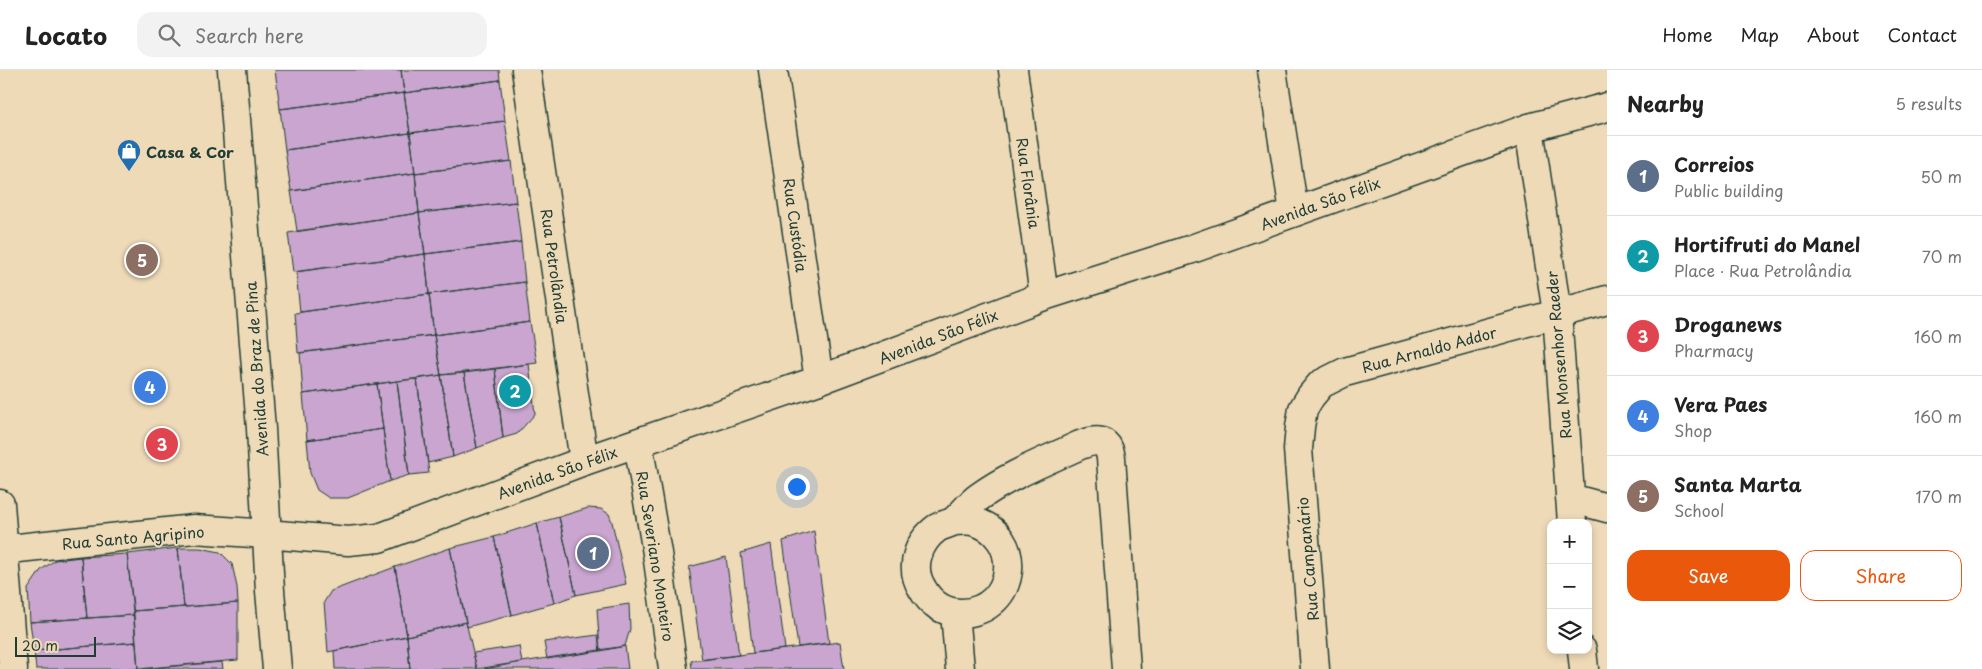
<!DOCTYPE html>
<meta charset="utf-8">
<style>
body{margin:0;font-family:"Playpen Sans",sans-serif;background:#f2f2f2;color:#222}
.controls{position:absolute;right:15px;bottom:15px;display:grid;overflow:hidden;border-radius:10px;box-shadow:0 2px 8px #0003}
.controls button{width:45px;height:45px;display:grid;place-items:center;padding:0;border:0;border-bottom:1px solid #e0e0e0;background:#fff;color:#222;font:25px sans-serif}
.scale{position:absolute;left:15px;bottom:12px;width:81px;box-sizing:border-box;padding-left:5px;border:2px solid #1f3d34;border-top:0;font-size:14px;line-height:18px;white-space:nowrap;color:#1f3d34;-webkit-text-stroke:4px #efdab8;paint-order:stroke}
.you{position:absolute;left:796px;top:416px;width:18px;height:18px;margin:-12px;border:4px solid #fff;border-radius:50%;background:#1a73e8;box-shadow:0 0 0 8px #1a73e833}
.badge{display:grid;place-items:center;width:32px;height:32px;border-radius:50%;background:#ea580c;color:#fff;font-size:16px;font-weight:700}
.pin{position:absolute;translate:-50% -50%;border:2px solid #fff;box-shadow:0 1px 5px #0006}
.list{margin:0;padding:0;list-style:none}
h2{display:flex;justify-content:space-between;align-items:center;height:65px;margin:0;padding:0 20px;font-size:21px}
h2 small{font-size:16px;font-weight:400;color:#767676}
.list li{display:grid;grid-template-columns:32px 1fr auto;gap:15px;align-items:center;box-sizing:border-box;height:80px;padding:0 20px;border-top:1px solid #e0e0e0}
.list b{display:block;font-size:19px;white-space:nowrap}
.list p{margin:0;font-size:16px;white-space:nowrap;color:#767676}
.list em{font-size:16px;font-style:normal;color:#767676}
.actions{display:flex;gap:10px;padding:15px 20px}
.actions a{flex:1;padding:11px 0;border:1px solid #ea580c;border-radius:15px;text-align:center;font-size:18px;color:#ea580c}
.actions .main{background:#ea580c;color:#fff}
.icon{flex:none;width:28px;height:28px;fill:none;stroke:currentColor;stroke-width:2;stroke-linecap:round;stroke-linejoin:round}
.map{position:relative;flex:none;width:1607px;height:599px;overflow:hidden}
header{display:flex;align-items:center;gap:30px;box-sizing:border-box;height:70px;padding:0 25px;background:#fff;border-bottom:1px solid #e0e0e0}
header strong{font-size:24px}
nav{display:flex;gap:28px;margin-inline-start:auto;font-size:18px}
.search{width:350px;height:45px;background:#f2f2f2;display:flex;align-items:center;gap:12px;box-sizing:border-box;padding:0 18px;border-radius:15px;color:#767676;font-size:19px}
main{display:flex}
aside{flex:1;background:#fff}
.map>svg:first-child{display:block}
</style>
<header>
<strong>Locato</strong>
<div class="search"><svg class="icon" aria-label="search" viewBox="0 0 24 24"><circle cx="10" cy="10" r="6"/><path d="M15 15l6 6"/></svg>Search here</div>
<nav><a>Home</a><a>Map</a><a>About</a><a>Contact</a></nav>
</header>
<main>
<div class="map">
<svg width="1607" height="599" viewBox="0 0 1607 599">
<rect width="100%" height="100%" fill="#efdab8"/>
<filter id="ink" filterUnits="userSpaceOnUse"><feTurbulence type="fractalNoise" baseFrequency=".02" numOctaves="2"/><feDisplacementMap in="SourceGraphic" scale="10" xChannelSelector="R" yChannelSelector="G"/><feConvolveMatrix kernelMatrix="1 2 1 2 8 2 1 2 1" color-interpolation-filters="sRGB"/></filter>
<g filter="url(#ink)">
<path fill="#c9a5cf" stroke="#1f3d34" d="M275,0h126l3,23 -124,16z
M401,0h98l1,10 -96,13z
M500,10l5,41 -95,12 -6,-40z
M404,23l6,40 -125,17 -5,-41z
M505,51l6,40 -96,12 -5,-40z
M410,63l5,40 -124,18 -6,-41z
M511,91l5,41 -97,11 -4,-40z
M415,103l4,40 -122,18 -6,-40z
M516,132l5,40 -96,12 -6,-41z
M419,143l6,41 -132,18 -5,-39z
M521,172l4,40 -96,12 -4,-40z
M425,184l4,40 -129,18 -4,-40z
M525,212l5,40 -96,13 -5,-41z
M429,224l5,41 -136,18 -3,-40z
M530,252l7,41 -96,12 -7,-40z
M434,265l7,40 -138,19 -3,-41z
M529,294l6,50 -18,20 -14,4 -8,-69z
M495,299l8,69 -26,10 -13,-75z
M464,303l13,75 -24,9 -12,-82z
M441,305l12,82 -25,6 -11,-84z
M417,309l12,94 -20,2 -12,-94z
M397,311l12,94 -19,6 -13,-97z
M377,314l6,45 -76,11 -4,-46z
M383,359l7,52 -42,17h-19l-12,-8 -7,-17 -3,-33z
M588,438l13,1 8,5 3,8 14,62 -50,11 -17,-78z
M559,447l17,78 -22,8 -17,-80z
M537,453l17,80 -42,12 -18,-78z
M814,461l15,112 -31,4 -15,-106z
M494,467l18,78 -45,12 -17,-79z
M771,474l14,105 -32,4 -12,-100z
M178,478l6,59 -51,4 -6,-57z
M178,478h22l20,4 12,12 5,23 1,16 -54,4z
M450,478l16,74 -59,14 -12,-69z
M127,484l7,61 -47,3 -6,-61z
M81,487l6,61 -57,4 -2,-33 13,-19 14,-10z
M726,487l13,98 -37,5 -13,-93z
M395,497l12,69 -79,16 -4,-50 7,-11z
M238,533v57l-100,9 -5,-58z
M629,534l1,25 -5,17 -25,5 -3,-42z
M134,545l2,27 -102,9 -4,-29z
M466,552l11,47h-67l-3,-33z
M598,565l2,16 -53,8 -3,-17z
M407,566l3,33h-75l-1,-18z
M136,572l2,27h-102l-2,-18z
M840,572l4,27h-152l-1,-8z
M519,576l3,16 -45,7 -4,-16z
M625,576l3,23h-144l38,-7z
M222,592l1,7h-80z"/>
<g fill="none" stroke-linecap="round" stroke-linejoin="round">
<g stroke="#1f3d34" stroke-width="31">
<path id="minor" d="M526,0l58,391
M773,0l46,310
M1013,0l31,226
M1272,0l22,142
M1529,58l28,185 15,210
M638,373l19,110 16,116
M1570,428l37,10
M0,434l13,165
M954,451c5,0 13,-1 18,0 54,13 45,90 -10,92 -18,0 -32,-10 -40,-25 -13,-21 -4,-46 15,-60 5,-3 12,-4 17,-7 9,-7 15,-17 25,-24 30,-22 67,-36 101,-52 16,-6 28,-7 31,13l15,211
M0,480l194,-21 73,5
M955,543l5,56
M1582,580l2,19
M1315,599l-17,-220 2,-22 3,-18 8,-13 10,-12 24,-12 262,-72"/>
</g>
<g stroke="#1f3d34" stroke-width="31">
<path id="tertiary" d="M232,0l29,359 9,162 7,78
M267,464l81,7 31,-3 205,-77 235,-81 225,-84 145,-46 340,-122 78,-21"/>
</g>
<use href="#minor" stroke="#efdab8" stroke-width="28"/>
<use href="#tertiary" stroke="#efdab8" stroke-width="28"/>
</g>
</g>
<defs>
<g id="shop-pin" transform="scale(1.25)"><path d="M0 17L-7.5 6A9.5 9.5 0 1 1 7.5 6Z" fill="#1f6fb2" stroke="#efdab8"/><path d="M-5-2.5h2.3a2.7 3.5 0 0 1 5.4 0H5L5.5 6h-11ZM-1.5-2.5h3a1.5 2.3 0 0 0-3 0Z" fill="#fff"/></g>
</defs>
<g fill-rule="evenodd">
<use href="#shop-pin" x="129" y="81"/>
</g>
<g text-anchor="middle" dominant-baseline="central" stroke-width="4" stroke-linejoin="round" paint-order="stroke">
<g font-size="15" font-weight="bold" fill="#1f3d34" stroke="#efdab8" text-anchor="start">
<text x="146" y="81">Casa &amp; Cor</text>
</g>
<g font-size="15" fill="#1f3d34" stroke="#efdab8">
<text transform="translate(1029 113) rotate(82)">Rua Florânia</text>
<text transform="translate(1320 133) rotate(-20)">Avenida São Félix</text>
<text transform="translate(796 155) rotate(82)">Rua Custódia</text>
<text transform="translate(555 196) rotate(82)">Rua Petrolândia</text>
<text transform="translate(938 266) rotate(-21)">Avenida São Félix</text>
<text transform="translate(1429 279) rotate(-15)">Rua Arnaldo Addor</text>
<text transform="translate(1558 285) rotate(-95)">Rua Monsenhor Raeder</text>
<text transform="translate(256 299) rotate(-94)">Avenida do Braz de Pina</text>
<text transform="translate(557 402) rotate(-20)">Avenida São Félix</text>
<text transform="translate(133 467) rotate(-5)">Rua Santo Agripino</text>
<text transform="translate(656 486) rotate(81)">Rua Severiano Monteiro</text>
<text transform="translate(1307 489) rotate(-95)">Rua Campanário</text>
</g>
</g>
</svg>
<div class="controls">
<button>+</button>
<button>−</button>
<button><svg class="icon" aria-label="layers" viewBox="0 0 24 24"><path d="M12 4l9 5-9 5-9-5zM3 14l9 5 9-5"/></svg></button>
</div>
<div class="scale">20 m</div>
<div class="you"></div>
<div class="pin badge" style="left:593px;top:483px;background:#5c6f8a">1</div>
<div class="pin badge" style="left:515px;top:321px;background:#0f9aa8">2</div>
<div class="pin badge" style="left:162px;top:374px;background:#e0444e">3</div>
<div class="pin badge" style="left:150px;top:317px;background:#3f7fe0">4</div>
<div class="pin badge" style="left:142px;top:190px;background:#8d6e63">5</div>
</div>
<aside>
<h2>Nearby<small>5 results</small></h2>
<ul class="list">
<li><span class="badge" style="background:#5c6f8a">1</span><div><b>Correios</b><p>Public building</p></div><em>50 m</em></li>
<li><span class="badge" style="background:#0f9aa8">2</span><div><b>Hortifruti do Manel</b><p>Place · Rua Petrolândia</p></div><em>70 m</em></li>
<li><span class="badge" style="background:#e0444e">3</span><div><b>Droganews</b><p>Pharmacy</p></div><em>160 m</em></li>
<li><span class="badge" style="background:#3f7fe0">4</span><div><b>Vera Paes</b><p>Shop</p></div><em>160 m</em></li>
<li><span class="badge" style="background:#8d6e63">5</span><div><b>Santa Marta</b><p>School</p></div><em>170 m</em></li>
</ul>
<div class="actions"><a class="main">Save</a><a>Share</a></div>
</aside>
</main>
